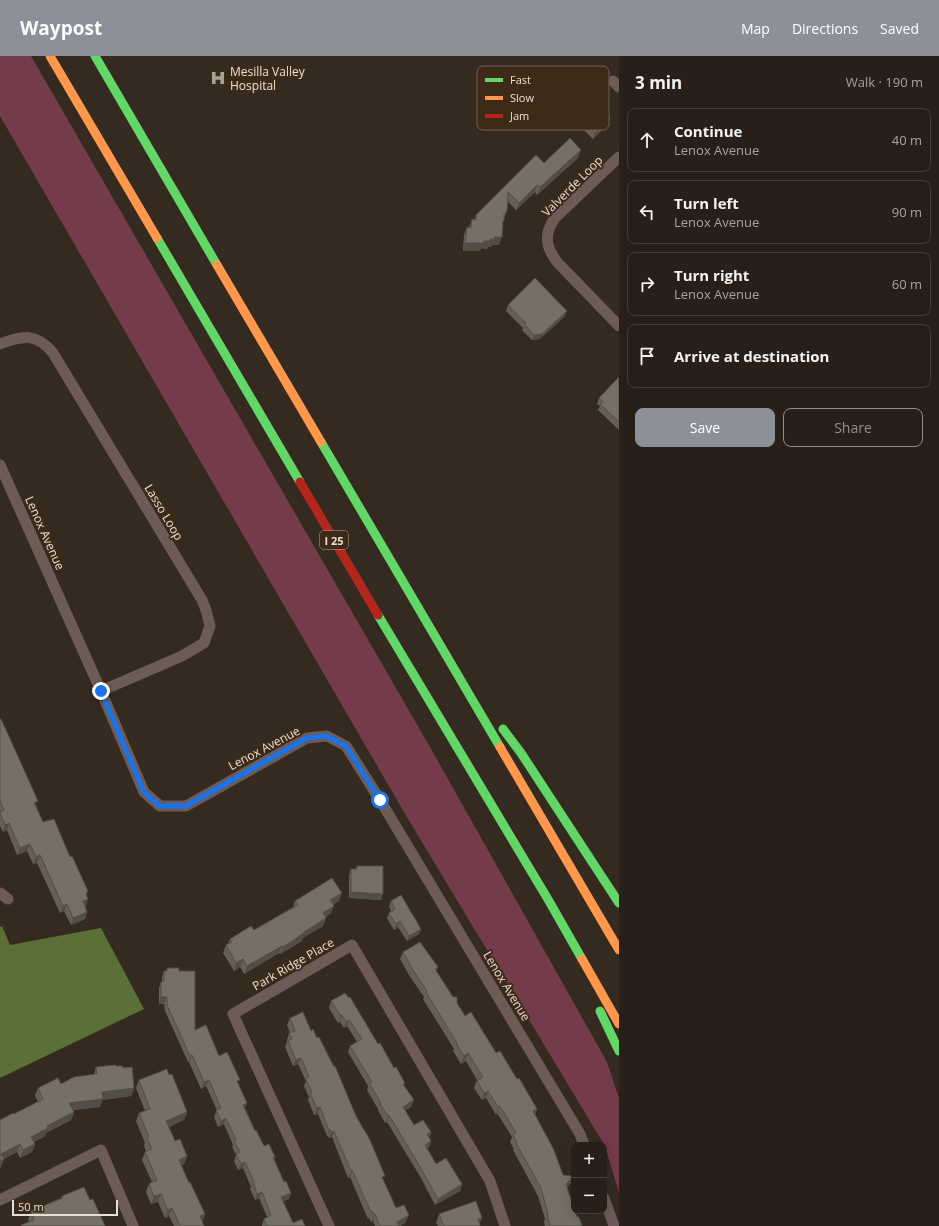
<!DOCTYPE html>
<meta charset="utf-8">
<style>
body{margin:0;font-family:"Open Sans",sans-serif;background:#342d25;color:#f1f3f6}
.controls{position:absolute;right:12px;bottom:12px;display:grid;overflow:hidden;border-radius:8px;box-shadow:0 4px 16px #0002}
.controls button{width:36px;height:36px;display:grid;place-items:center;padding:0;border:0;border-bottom:1px solid #443e37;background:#282018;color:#f1f3f6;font:20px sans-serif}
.scale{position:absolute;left:12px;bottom:10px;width:106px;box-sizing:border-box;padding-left:4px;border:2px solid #ebdfd3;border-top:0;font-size:11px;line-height:14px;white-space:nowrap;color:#ebdfd3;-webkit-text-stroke:3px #3d2a18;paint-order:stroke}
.stop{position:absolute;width:12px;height:12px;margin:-9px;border:3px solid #1a73e8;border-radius:50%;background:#fff}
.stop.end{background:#1a73e8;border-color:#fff;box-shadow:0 1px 4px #0008}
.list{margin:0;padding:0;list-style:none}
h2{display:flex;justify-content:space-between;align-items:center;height:52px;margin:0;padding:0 16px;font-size:17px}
h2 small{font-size:13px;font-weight:400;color:#a5a3a2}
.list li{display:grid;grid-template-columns:26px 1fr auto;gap:12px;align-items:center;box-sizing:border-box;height:64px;margin:0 8px 8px;padding:0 8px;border:1px solid #443e37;border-radius:8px}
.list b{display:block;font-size:15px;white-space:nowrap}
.list p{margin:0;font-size:13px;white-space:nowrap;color:#a5a3a2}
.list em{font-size:13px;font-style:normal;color:#a5a3a2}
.actions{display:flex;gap:8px;padding:12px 16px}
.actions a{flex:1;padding:9px 0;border:1px solid #8c9099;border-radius:8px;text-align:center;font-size:14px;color:#8c9099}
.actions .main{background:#8c9099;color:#fff}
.icon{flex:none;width:22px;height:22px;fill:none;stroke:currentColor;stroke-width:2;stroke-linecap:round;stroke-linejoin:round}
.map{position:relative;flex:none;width:619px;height:1170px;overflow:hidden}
header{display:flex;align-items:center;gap:24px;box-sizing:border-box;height:56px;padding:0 20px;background:#8c9099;color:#fff}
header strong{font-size:19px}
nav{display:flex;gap:22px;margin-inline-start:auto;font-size:14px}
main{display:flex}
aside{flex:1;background:#282018}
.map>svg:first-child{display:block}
</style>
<header>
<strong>Waypost</strong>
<nav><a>Map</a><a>Directions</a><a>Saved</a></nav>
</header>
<main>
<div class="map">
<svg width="619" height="1170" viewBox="0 0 619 1170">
<rect width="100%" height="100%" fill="#352a20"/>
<path fill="#743b4a" d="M0,0h31l399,691 177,315 12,36v95l-14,-47 -197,-327 -408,-703z"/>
<path fill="#5a7036" d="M2,870l8,19 91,-17 43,81 -144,69v-151z"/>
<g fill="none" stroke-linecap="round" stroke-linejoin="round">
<path stroke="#6c5b56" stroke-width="11" d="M613,25l6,6
M619,101l-64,61c-12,17 -9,30 3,45l61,63
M0,288c23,-9 37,-11 53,9l149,247 4,10 4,16 -6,17 -22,13 -81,35
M0,409l101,226 43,101 16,14h26l121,-68 20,-2 19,10 34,54 200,334 4,11
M0,837l8,6
M604,1142l10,28
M0,1144l101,-50 32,76
M329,1170l-96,-212 119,-69 138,236 15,45"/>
<path stroke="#63d668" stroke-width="9" d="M95,0l122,209
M157,182l143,244
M321,386l179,305
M378,559l171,286 33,58
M503,673l18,24 98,150
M600,955l19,40"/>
<path stroke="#ff974d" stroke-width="9" d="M50,0l107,182
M217,209l104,177
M500,691l119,203
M582,903l37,65"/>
<path stroke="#b3261e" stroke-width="9" d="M300,426l78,133"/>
</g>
<path fill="#655f57" d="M610,62l-2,6 -15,15 -11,-11 2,-6z
M578,102l-41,37 -2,-3 -19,18 -8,-8 -1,9 -5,13 -3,21h-7l-1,2h-3l-1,2 -6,-1 -1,3h-17l1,-16 3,-8 2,1 3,-9 3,1 1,-5 68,-52z
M508,249l57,11 -25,23 -8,1 -10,-10 1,-2 -17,-17z
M619,321v53l-21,-20 2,-4 -3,-2 2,-6z
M0,663l43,103 44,73 -1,11h-1l2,6 -2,7 -14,6 -7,-14 -4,2 -23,-50 -4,1 -6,-13 -10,4 -10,-25 -4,2 -3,-6z
M357,810l24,34 -32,-2v-23l2,-6h5z
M295,845h44l-6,3 -2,9 -6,4 -2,9 -20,12 -1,3 -22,13 -1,-1 -35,21 -4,-7 -6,4 -11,-18 3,-8 2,-1 2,-5 24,-9 39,-23z
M391,845l30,28 -2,5 -12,7 -9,-14 -4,3 -7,-12 2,-5 2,-2 -2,-4z
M403,896l35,15 -2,4 29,45 52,63 20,30 -2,6 28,60 11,1 -3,7 -4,4 10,30 5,9h-37l-1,-4 1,-3 -7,-23 -25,-46 1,-1 -4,-7 2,-5 -15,-24 -1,2 -10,-17 -4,2 -8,-12 3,-8 -11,-19 -5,3 -8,-13 1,-2 -31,-50 1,-2 -15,-22 -9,-16z
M167,912l12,3 16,59 24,26 19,28 7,24 10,23 9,15 11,11 -1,2 10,23 7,11 -2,6 -6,2 10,22 12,3h-43v-1l2,-6 3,-2 -8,-19 -4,2 -5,-11 1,-2 -8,-19 -5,2 -4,-9 2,-6 -4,-8 1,-2 -9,-21 -6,3 -4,-10 3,-7 -11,-24 -5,3 -12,-27h-1l-23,-51 -1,-7h-5v-16l2,-6h1v-5l2,-6h2z
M331,945l47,43 16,24 11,15 -1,2 7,22 -6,3 9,15 17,7 -2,6 2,3 -2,6 -2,1 9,16 26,20 -2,7 -25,14 -14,-27 -34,-56 -2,1 -7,-13v-1l-11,-19 1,-4 -20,-34 2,-6 7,-4 -10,-16 -3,2 -4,-6 -2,1 -9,-15z
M290,962l21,13 6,7 79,170 10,14 -6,4h-25l-2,-5 -2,1 -2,-4 -1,1 -18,-42 -2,1 -16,-41 -3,1 -1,-2h-1l-9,-22 -4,1 -6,-15 1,-3 -5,-11 2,-5 -8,-17 -5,2 -8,-19 2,-5v-2l2,-7h1l-3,-8z
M116,1010l7,2 11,20 -3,8 -29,4 -2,7 -27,3 1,2 -3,8 -25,13 -1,3 -11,6 1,2 -3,8 -12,6 -3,-6 -13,7 -4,9v-48l14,-6 24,-12 -3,-6 3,-8 23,-4 33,-9 2,-8z
M139,1024l48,32 -3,8 -15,7 6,14 12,15 -3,8 -3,1 8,18 16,31 -3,7 2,5h-30l-5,-10 -4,2 -7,-16 -7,2 -5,-12 3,-8 3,-2 -10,-22 3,-8 1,-1 -2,-5 1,-3 -9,-22 3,-8 6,-2 -9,-23z
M62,1140l28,4 15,26h-84v-1l8,-3 -1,-2 3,-9 30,-13z
M439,1158l41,10v2h-42l-2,-3z"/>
<path fill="#524e47" d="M610,62l-2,6 -15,15 2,-6z
M581,94l-3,8 -41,37 3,-8z
M537,129l-2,7 -19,18 3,-7z
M494,181h8l-3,8h-7l-1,2h-3l-1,2 -6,-1 -1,3h-17l2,-8 25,-4z
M567,255l-2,5 -25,23 -8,1 2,-5z
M9,767l-2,7 -4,2 2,-7z
M30,788l-3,7 -10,4 3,-7z
M40,799l-3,8 -4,1 3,-7z
M351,836l32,2 -2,6 -32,-2z
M342,837l-3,8 -11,7 2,-8z
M88,843l-2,7 -6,3 3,-8z
M67,848l-3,7 -4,2 3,-7z
M334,850l-3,7 -11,8 3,-8z
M87,856l-2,7 -14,6 2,-7z
M326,862l-3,8 -20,12 -1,3 -22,13 3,-7 21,-15z
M400,865l-2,6 -4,3 2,-6z
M421,873l-2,5 -12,7 2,-5z
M282,890l-3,7 -35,21 3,-8z
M243,903l-3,8 -6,4 2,-8z
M161,941h6l-3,7h-5z
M342,959l-2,7 -2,1 3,-7z
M349,964l-2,6 -3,2 2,-6z
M468,997l-2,8 -5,3 3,-8z
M192,999l-3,7h-1l2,-6z
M301,1002l-3,6 -5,2 3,-6z
M209,1024l-3,6 -5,3 3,-7z
M134,1032l-3,8 -29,4 -2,7 -34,4 3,-8 33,-11z
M488,1035l-2,7 -4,2 2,-7z
M414,1044l-3,7 -10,6 2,-6z
M247,1047l-3,7 -1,-5z
M500,1050l-3,7 -1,2 2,-8z
M320,1051l-2,7 -4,1 3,-7z
M537,1053l-3,8 -1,-6z
M74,1056l-3,8 -25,13 -1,3 -17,9 3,-8 16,-11z
M187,1056l-3,8 -21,9 3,-8z
M389,1059l-2,7 -2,1 3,-7z
M226,1062l-2,6 -6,3 3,-6z
M330,1073l-2,7h-1l2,-6z
M334,1075l-2,6 -3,1 2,-6z
M431,1076l-2,6 -2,-4z
M431,1085l-2,6 -7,4 3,-6z
M20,1088l-3,8 -17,9 1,-7z
M35,1088l-3,8 -12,6 3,-8z
M187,1100l-3,8 -8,4 3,-8z
M4,1103l-3,8 -1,1v-7z
M245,1106l-2,6 -5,2 3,-6z
M352,1114l-2,7 -2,1 3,-7z
M574,1120l-3,7 -7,8 2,-7z
M462,1128l-2,7 -25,14 3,-6z
M262,1136l-3,6 -4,2 2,-6z
M291,1137l-2,6 -10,4 2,-6z
M161,1138l-3,8 -7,2 3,-8z
M172,1152l-3,8 -4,2 3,-8z
M372,1155l-3,7 -1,1 3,-7z
M205,1158l-3,9 -2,-7z
M375,1158l-2,7 -2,1 3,-7z
M409,1159l-3,7 -6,4h-4l1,-4z
M482,1162l-3,8 -1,-7z"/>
<path fill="#756f65" stroke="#524e47" d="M599,51l11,11 -15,15 -11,-11z
M570,82l11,12 -41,37 -3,-2 -18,18 -11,-11 -1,19h-1v3h-2v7h-1l-1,16h-8v3l-4,-1v2h-6l-1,2h-18l2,-16 4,1 1,-9 4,1v-5l60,-60 8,8z
M535,222l32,33 -25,23 -8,1 -10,-11 2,-1 -18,-18z
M619,321v45l-19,-18 3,-2 -4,-4z
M0,663h1l15,33 22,49 -4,2 9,19 11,-3 16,38 2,-1 16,35 -2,3 2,5 -5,2 4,11 -14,6 -6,-14 -4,2 -23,-51 -4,2 -6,-13 -10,4 -11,-25 -4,2 -5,-12v-1l4,-2 -4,-10z
M357,810h26v28l-32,-2v-23h6z
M332,822l10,15 -12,7 4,6 -11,7 3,5 -22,14v1l-21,14 -1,-1 -35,20 -4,-7 -7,4 -10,-18 6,-3 -2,-3 21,-13 3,4 44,-25 -3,-4z
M401,839l20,34 -12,7 -9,-15 -4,3 -7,-11 6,-4 -4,-8z
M420,886l18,25 -3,2 18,28h4v6l8,13 6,-4 25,41 4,-2 17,28 2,-1 18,31 -4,2 21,39 9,25 11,1 -8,8 8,25v2h1l2,6h2l3,9h-32l-3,-12h1l-7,-26 -25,-45 1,-1 -4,-7 3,-2 -16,-27 -2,1 -10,-16 -4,2 -7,-12 6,-4 -15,-24 -4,3 -8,-13h1l-31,-51 1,-1 -15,-23 -9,-16z
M167,912h12v3h16v59l11,-5 13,31 8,-4 13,28 -3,1 10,22 -4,2 12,26 1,-1 8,16 5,-2 6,13h-2l11,25 2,-1 5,12 -10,4 12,26 9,-4 3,7h-38l-3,-7 7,-4 -9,-23 -5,2 -4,-12h1l-9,-20 -4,2 -5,-10 4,-2 -6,-11 2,-1 -10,-22 -5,3 -5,-11 5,-2 -12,-28 -5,2 -12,-27 -2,1 -23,-51v-8h-6v-15l3,-1v-10h3z
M345,937l4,5 1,-1 28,47 2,-1 14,25 2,-1 9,16 -2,1 11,16 -11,7 11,18 9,-5 8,12 -4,2 4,7 -6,4 11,19 10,-6 16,26 -24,15 -15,-27 -34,-57 -1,1 -8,-12 1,-1 -12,-20 3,-1 -22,-36 12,-7 -13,-19 -3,2 -4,-7 -1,1 -10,-15z
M303,956l8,19 2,-2 4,9 2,-1 15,30 1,-1 21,50 14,24 15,36 -3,1 14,31 8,-3 5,10 -12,7 2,4h-19l-5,-12 -1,1 -2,-4 -1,1 -19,-42 -1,1 -17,-40 -3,1 -1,-3 -1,1 -9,-23 -3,1 -7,-15 2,-1 -6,-13 3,-2 -8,-19 -5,2 -8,-19 4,-2 -3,-6 6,-2 -5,-13z
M115,1009l1,1h7v2l9,-1 2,21 -32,4 1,7 -34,4 5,9 -27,14 1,2 -17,9 4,7 -12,6 -3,-6 -19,10 3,5 -4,2v-41l13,-7 1,1 29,-15 -5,-11 20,-10 3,6 13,-7 23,-3 -1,-7z
M167,1013l2,6 3,-1 15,38 -21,9 9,20 5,-2 7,17 -8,4 10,23 1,-1 15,32 -5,2 4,10h-24l-8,-18 -4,2 -7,-16 -7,2 -5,-12 8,-4 -12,-28 7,-3 -5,-11 2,-1 -10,-24 11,-4 -11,-29z
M84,1131l6,13 3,-1 12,27h-83l-1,-1 13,-5 -3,-9 32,-13 -1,-2z
M476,1145l6,17 -4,1 2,7h-36l-5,-12z"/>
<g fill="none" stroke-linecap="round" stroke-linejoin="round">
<path stroke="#1a73e8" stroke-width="5" d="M101,635l43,101 16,14h26l121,-68 20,-2 19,10 34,54"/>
</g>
<defs>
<g id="hospital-bare" transform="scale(1.2)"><path d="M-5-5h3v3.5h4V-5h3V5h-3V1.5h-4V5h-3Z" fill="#aba094" stroke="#3d2a18" stroke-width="2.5" paint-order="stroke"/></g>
</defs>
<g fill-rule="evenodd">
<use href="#hospital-bare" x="218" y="22"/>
</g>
<g text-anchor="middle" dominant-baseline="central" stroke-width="4" stroke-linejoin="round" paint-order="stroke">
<rect fill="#3d2a18" stroke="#b7a99b" stroke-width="1" x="320" y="475" width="28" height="18" rx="3"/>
<g font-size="11" font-weight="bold" fill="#ebdfd3">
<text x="334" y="484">I 25</text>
</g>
<g font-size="12" fill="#ebdfd3" stroke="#3d2a18" text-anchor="start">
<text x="230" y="15">Mesilla Valley<tspan x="230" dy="14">Hospital</tspan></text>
</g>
<g font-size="12" fill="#ebdfd3" stroke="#3d2a18">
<text transform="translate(572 130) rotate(-45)">Valverde Loop</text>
<text transform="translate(164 456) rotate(59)">Lasso Loop</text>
<text transform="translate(45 477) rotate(66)">Lenox Avenue</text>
<text transform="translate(264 692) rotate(-28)">Lenox Avenue</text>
<text transform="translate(293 908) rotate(-30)">Park Ridge Place</text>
<text transform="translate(507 930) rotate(59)">Lenox Avenue</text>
</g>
</g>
<rect x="477" y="10" width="132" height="64" rx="6" fill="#3d2a18" stroke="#716050" stroke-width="1"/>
<rect x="485" y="22" width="18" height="4" fill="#63d668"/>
<rect x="485" y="40" width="18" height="4" fill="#ff974d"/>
<rect x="485" y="58" width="18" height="4" fill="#b3261e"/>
<g font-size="11" fill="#ebdfd3">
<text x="510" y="28">Fast</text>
<text x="510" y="46">Slow</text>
<text x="510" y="64">Jam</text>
</g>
</svg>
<div class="controls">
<button>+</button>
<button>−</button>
</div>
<div class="scale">50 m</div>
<div class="stop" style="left:380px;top:744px"></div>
<div class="stop end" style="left:101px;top:635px"></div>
</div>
<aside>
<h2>3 min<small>Walk · 190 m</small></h2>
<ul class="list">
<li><svg class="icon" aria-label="ahead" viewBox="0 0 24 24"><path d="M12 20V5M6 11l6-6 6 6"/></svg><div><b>Continue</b><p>Lenox Avenue</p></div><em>40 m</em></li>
<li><svg class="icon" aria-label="left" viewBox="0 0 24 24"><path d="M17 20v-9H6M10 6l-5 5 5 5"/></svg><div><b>Turn left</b><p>Lenox Avenue</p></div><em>90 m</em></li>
<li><svg class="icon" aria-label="right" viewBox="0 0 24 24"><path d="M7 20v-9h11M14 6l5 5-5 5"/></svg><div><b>Turn right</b><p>Lenox Avenue</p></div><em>60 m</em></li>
<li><svg class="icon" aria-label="arrive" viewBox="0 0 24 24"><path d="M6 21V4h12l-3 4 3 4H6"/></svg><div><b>Arrive at destination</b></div></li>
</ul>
<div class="actions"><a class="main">Save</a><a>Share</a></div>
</aside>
</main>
